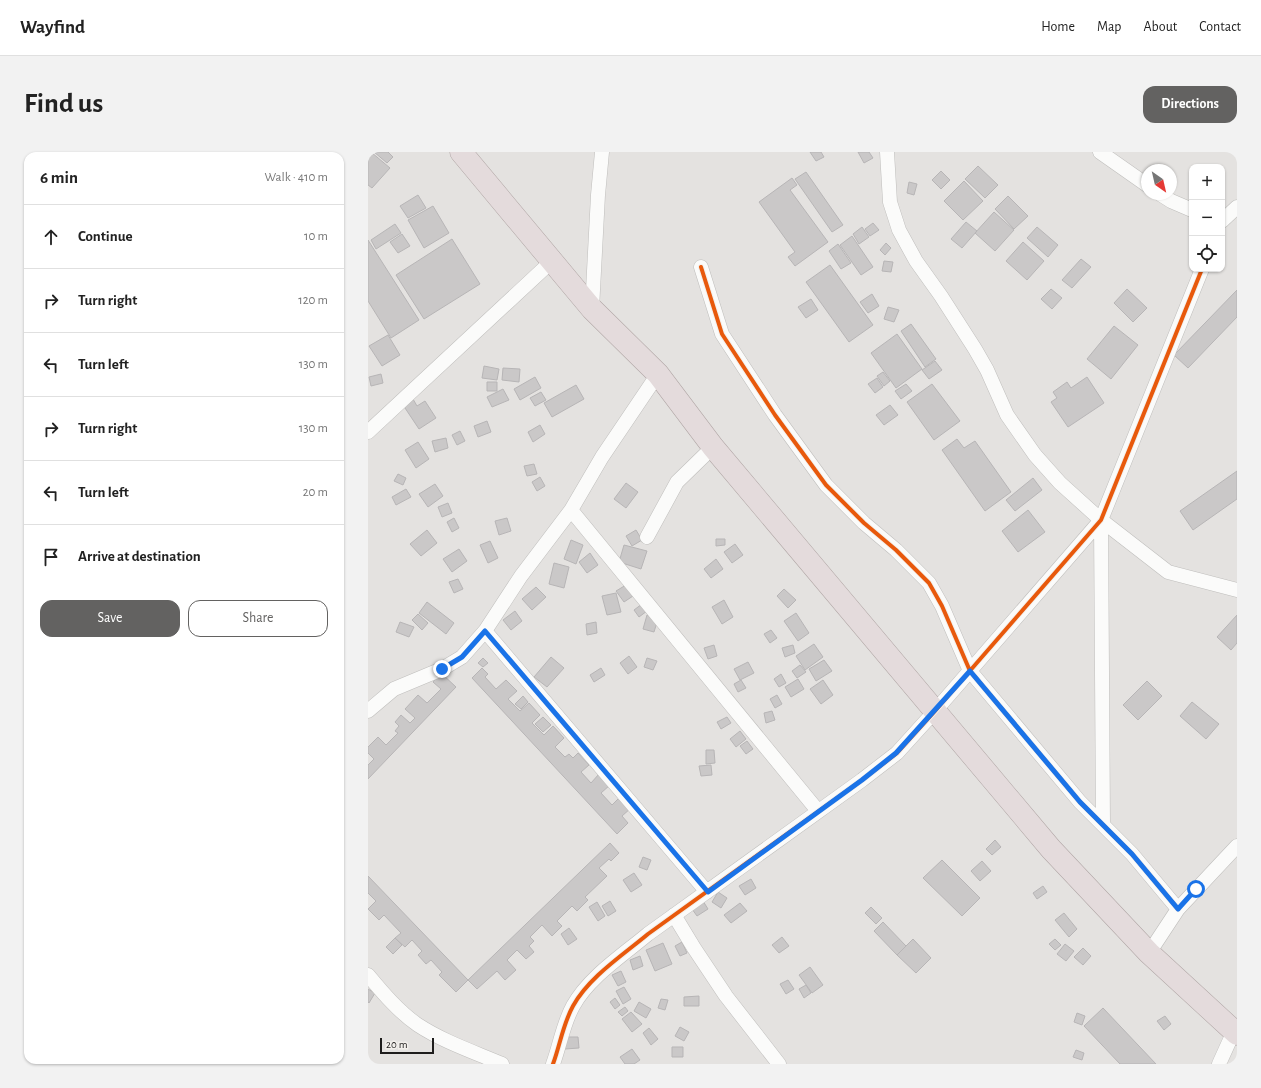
<!DOCTYPE html>
<meta charset="utf-8">
<style>
body{margin:0;font-family:"Alegreya Sans",sans-serif;background:#f2f2f2;color:#222}
.controls{position:absolute;right:12px;top:12px;display:grid;overflow:hidden;border-radius:8px;box-shadow:0 1px 3px #0004}
.controls button{width:36px;height:36px;display:grid;place-items:center;padding:0;border:0;border-bottom:1px solid #e0e0e0;background:#fff;color:#222;font:20px sans-serif}
.compass{position:absolute;left:773px;top:12px;width:36px;height:36px;border-radius:50%;background:#fff;box-shadow:0 1px 3px #0004;rotate:146deg}
.scale{position:absolute;left:12px;bottom:10px;width:54px;box-sizing:border-box;padding-left:4px;border:2px solid #1e1d1c;border-top:0;font-size:11px;line-height:14px;white-space:nowrap;color:#1e1d1c;-webkit-text-stroke:3px #f3f0ec;paint-order:stroke}
.stop{position:absolute;width:12px;height:12px;margin:-9px;border:3px solid #1a73e8;border-radius:50%;background:#fff}
.stop.end{background:#1a73e8;border-color:#fff;box-shadow:0 1px 4px #0008}
.list{margin:0;padding:0;list-style:none}
h2{display:flex;justify-content:space-between;align-items:center;height:52px;margin:0;padding:0 16px;font-size:17px}
h2 small{font-size:13px;font-weight:400;color:#767676}
.list li{display:grid;grid-template-columns:26px 1fr auto;gap:12px;align-items:center;box-sizing:border-box;height:64px;padding:0 16px;border-top:1px solid #e0e0e0}
.list b{display:block;font-size:15px;white-space:nowrap}
.list em{font-size:13px;font-style:normal;color:#767676}
.actions{display:flex;gap:8px;padding:12px 16px}
.actions a{flex:1;padding:9px 0;border:1px solid #636261;border-radius:12px;text-align:center;font-size:14px;color:#636261}
.actions .main{background:#636261;color:#fff}
.icon{flex:none;width:22px;height:22px;fill:none;stroke:currentColor;stroke-width:2;stroke-linecap:round;stroke-linejoin:round}
.map{position:relative;flex:none;width:869px;height:912px;overflow:hidden;border-radius:12px}
header{display:flex;align-items:center;gap:24px;box-sizing:border-box;height:56px;padding:0 20px;background:#fff;border-bottom:1px solid #e0e0e0}
header strong{font-size:19px}
nav{display:flex;gap:22px;margin-inline-start:auto;font-size:14px}
.intro{display:flex;align-items:center;justify-content:space-between;box-sizing:border-box;height:96px;padding:0 24px}
h1{margin:0;font-size:28px}
.button{padding:10px 18px;border-radius:12px;background:#636261;color:#fff;font-size:14px;font-weight:700}
main{display:flex;gap:24px;padding:0 24px}
aside{flex:1;background:#fff;border-radius:12px;box-shadow:0 1px 3px #0004}
.map>svg:first-child{display:block}
</style>
<header>
<strong>Wayfind</strong>
<nav><a>Home</a><a>Map</a><a>About</a><a>Contact</a></nav>
</header>
<div class="intro"><h1>Find us</h1><a class="button">Directions</a></div>
<main>
<aside>
<h2>6 min<small>Walk · 410 m</small></h2>
<ul class="list">
<li><svg class="icon" aria-label="ahead" viewBox="0 0 24 24"><path d="M12 20V5M6 11l6-6 6 6"/></svg><div><b>Continue</b></div><em>10 m</em></li>
<li><svg class="icon" aria-label="right" viewBox="0 0 24 24"><path d="M7 20v-9h11M14 6l5 5-5 5"/></svg><div><b>Turn right</b></div><em>120 m</em></li>
<li><svg class="icon" aria-label="left" viewBox="0 0 24 24"><path d="M17 20v-9H6M10 6l-5 5 5 5"/></svg><div><b>Turn left</b></div><em>130 m</em></li>
<li><svg class="icon" aria-label="right" viewBox="0 0 24 24"><path d="M7 20v-9h11M14 6l5 5-5 5"/></svg><div><b>Turn right</b></div><em>130 m</em></li>
<li><svg class="icon" aria-label="left" viewBox="0 0 24 24"><path d="M17 20v-9H6M10 6l-5 5 5 5"/></svg><div><b>Turn left</b></div><em>20 m</em></li>
<li><svg class="icon" aria-label="arrive" viewBox="0 0 24 24"><path d="M6 21V4h12l-3 4 3 4H6"/></svg><div><b>Arrive at destination</b></div></li>
</ul>
<div class="actions"><a class="main">Save</a><a>Share</a></div>
</aside>
<div class="map">
<svg width="869" height="912" viewBox="0 0 869 912">
<rect width="100%" height="100%" fill="#e4e2e0"/>
<path fill="#cac8c8" stroke="#b7b5b6" d="M0,0h3l19,16 -18,20 -4,-3z
M6,0h14l5,5 -6,6z
M442,0h11l3,5 -8,4z
M490,0h11l4,6 -9,5z
M610,14l20,19 -13,13 -20,-19z
M573,19l9,9 -9,9 -9,-9z
M438,20l37,53 -11,7 -37,-53z
M424,26l5,7 -7,5 38,52 -33,24 -7,-9 7,-5 -36,-50z
M596,29l19,20 -20,19 -19,-19z
M541,30l8,2 -3,11 -7,-2z
M50,43l8,13 -18,10 -8,-12z
M640,44l20,20 -14,13 -19,-20z
M65,54l16,27 -25,15 -16,-28z
M626,60l20,18 -19,21 -20,-18z
M598,70l11,9 -15,17 -11,-9z
M505,71l6,7 -9,6 -5,-7z
M27,72l6,9 -25,16 -5,-9z
M494,75l7,10 -10,7 -6,-10z
M669,75l21,18 -10,12 -21,-19z
M34,82l8,12 -12,7 -8,-11z
M484,84l21,31 -12,8 -21,-30z
M84,87l28,45 -56,35 -28,-44z
M0,88l51,80 -28,18 -23,-37z
M655,90l21,19 -17,19 -21,-19z
M518,91l5,5 -6,7 -5,-5z
M470,92l13,19 -10,6 -12,-18z
M713,107l10,8 -19,21 -10,-8z
M516,109l9,1 -2,10 -9,-1z
M462,113l43,60 -24,17 -43,-60z
M683,137l11,9 -10,11 -11,-10z
M759,137l20,19 -14,14 -19,-19z
M869,138v27l-49,51 -14,-13z
M504,142l7,12 -11,7 -8,-11z
M443,147l7,11 -12,8 -8,-11z
M520,155l11,3 -5,12 -10,-3z
M543,172l25,35 -11,8 -24,-36z
M746,174l24,19 -27,34 -24,-20z
M529,182l25,35 -26,19 -25,-35z
M20,183l12,20 -18,11 -13,-20z
M567,209l7,9 -13,9 -7,-9z
M116,214l15,3 -2,11 -15,-2z
M135,216l17,1 -1,13 -17,-2z
M515,220l7,9 -6,5 -7,-10z
M13,222l2,9 -12,3 -2,-9z
M167,225l6,11 -21,12 -6,-11z
M719,225l17,26 -36,24 -17,-25 6,-4 -4,-6 14,-10 4,6z
M509,226l6,9 -8,6 -7,-9z
M119,230h10v9h-10z
M538,232l6,7 -11,8 -6,-8z
M564,232l28,37 -26,19 -27,-38z
M208,233l8,14 -32,18 -8,-14z
M135,237l6,11 -17,7 -5,-10z
M173,240l5,8 -11,6 -5,-8z
M45,247l4,7 8,-5 11,17 -17,11 -16,-24z
M522,253l8,10 -14,10 -8,-10z
M119,269l4,11 -13,5 -4,-11z
M172,273l5,9 -12,8 -5,-10z
M92,279l5,10 -8,4 -5,-10z
M78,286l2,10 -13,4 -3,-11z
M589,287l7,9 11,-7 36,51 -26,19 -43,-61z
M50,290l11,17 -13,9 -11,-18z
M166,312l3,10 -10,2 -3,-10z
M869,319v28l-44,31 -13,-19z
M30,322l8,4 -3,7 -9,-4z
M172,325l5,9 -8,5 -5,-9z
M665,326l9,12 -27,21 -9,-11z
M258,331l12,9 -12,16 -12,-9z
M67,332l8,12 -15,11 -9,-13z
M38,337l5,8 -15,8 -4,-8z
M80,351l4,10 -10,4 -4,-10z
M660,358l17,22 -27,20 -16,-21z
M86,366l5,10 -7,4 -5,-10z
M139,366l4,13 -12,4 -4,-14z
M59,378l10,13 -16,13 -11,-12z
M268,378l6,10 -10,6 -6,-10z
M348,387h9v6l-9,1z
M203,388l12,5 -7,19 -12,-5z
M122,389l8,17 -10,5 -8,-18z
M367,392l8,11 -11,8 -8,-11z
M256,393l23,6 -6,18 -22,-7z
M91,397l8,12 -15,11 -9,-13z
M222,401l8,12 -11,8 -8,-11z
M348,407l7,10 -12,9 -7,-9z
M186,411l15,4 -5,21 -15,-4z
M90,427l5,10 -9,4 -5,-11z
M258,433l7,11 -9,6 -8,-11z
M168,435l10,10 -14,13 -10,-11z
M416,437l12,11 -8,8 -11,-12z
M248,441l5,19 -14,3 -5,-19z
M356,448l9,17 -11,7 -10,-17z
M59,450l27,21 -8,11 -27,-21z
M274,452l5,7 -8,6 -5,-7z
M147,459l7,10 -11,9 -8,-10z
M428,461l13,20 -11,8 -14,-20z
M50,462l10,9 -6,7 -10,-10z
M279,463l11,4 -4,13 -11,-3z
M869,463v28l-6,7 -14,-13z
M32,470l14,5 -5,10 -13,-5z
M228,470l1,11 -10,2 -1,-11z
M403,478l6,8 -7,5 -6,-9z
M446,492l9,13 -18,13 -9,-14z
M346,493l3,11 -9,3 -4,-11z
M425,493l2,8 -10,4 -3,-9z
M261,504l8,11 -9,7 -8,-11z
M183,505l13,11 -17,19 -13,-10z
M115,506l5,5 -5,4 -5,-4z
M279,506l10,3 -4,9 -9,-3z
M456,508l8,11 -16,10 -7,-12z
M380,510l6,11 -14,7 -6,-11z
M432,513l6,7 -9,6 -5,-7z
M114,516l6,6 -3,3 11,12 10,-9 11,11 -9,8 12,12 9,-8 11,12 -8,8 12,12 9,-9 11,12 -9,9 10,10 4,-3 4,4 5,-5 11,12 -8,7 10,11 8,-9 11,11 -9,8 11,12 8,-8 11,11 -9,8 6,7 -11,11 -145,-156z
M233,516l4,7 -11,7 -4,-7z
M73,521l15,14 -88,92v-14l6,-6 -6,-6v-6l10,-10 8,8 12,-12 -3,-2 4,-5 -4,-4 6,-7 9,8 5,-5 -10,-9 13,-14 9,8 14,-14 -8,-7z
M413,522l5,9 -7,4 -5,-8z
M430,527l6,10 -13,8 -6,-10z
M373,528l5,8 -8,4 -4,-8z
M455,528l10,15 -12,9 -11,-15z
M779,529l15,15 -24,24 -15,-15z
M409,543l5,9 -7,4 -5,-9z
M155,544l5,6 -7,7 -6,-5z
M824,550l27,22 -13,15 -26,-23z
M404,559l3,9 -9,3 -2,-10z
M175,565l8,8 -8,7 -8,-8z
M359,565l4,6 -10,6 -4,-7z
M372,579l6,8 -10,8 -6,-8z
M379,589l6,8 -7,5 -6,-8z
M338,598h8l1,13 -9,1z
M343,613l1,10 -11,1 -2,-10z
M627,688l6,7 -9,8 -6,-6z
M242,691l9,10 -8,8 -2,-2 -10,9 8,8 -22,21 3,3 -11,11 -5,-5 -15,15 5,5 -10,10 -10,-11 -12,12 4,4 -5,5 5,6 -8,7 -9,-9 -10,10 9,10 -11,10 -8,-9 -20,18 -9,-9z
M275,705l8,3 -4,10 -8,-3z
M574,708l38,38 -18,18 -39,-38z
M614,709l9,10 -11,10 -9,-10z
M266,721l8,12 -11,7 -8,-12z
M0,724l100,104 -12,12 -17,-17 3,-3 -11,-12 -5,4 -8,-9 4,-4 -10,-11 -7,7 -10,-9 6,-5 -17,-18 -5,5 -11,-11 8,-8 -8,-8z
M383,727l5,9 -11,7 -6,-9z
M675,734l4,6 -10,7 -4,-6z
M350,740l9,6 -6,10 -9,-6z
M242,749l6,10 -8,5 -6,-10z
M335,749l5,8 -11,7 -5,-7z
M229,750l8,14 -7,5 -9,-14z
M372,751l7,8 -16,12 -7,-8z
M503,755l11,11 -6,6 -11,-11z
M696,761l13,16 -8,8 -14,-17z
M515,770l23,24 -9,9 -23,-24z
M201,776l8,11 -9,6 -7,-11z
M414,785l7,9 -10,7 -7,-8z
M27,786l7,7 -9,9 -7,-7z
M545,787l18,19 -15,15 -19,-18z
M687,787l6,6 -6,5 -6,-6z
M314,790l5,11 -7,3 -5,-10z
M295,791l9,21 -17,7 -9,-21z
M697,792l9,7 -8,10 -9,-7z
M715,796l8,8 -8,9 -9,-8z
M272,804l3,10 -10,4 -3,-10z
M442,815l13,18 -11,8 -13,-18z
M253,819l5,11 -8,4 -6,-11z
M420,828l6,9 -8,5 -6,-10z
M438,833l5,8 -7,5 -5,-9z
M256,835l7,12 -8,5 -7,-13z
M0,837l7,4 -6,10 -1,-1z
M331,844v10h-15v-9z
M247,846l5,7 -5,4 -5,-7z
M293,847l7,1 -3,10 -7,-2z
M271,850l12,7 -5,9 -12,-7z
M257,855l3,4 -6,5 -4,-4z
M735,856l53,56h-36l-36,-38z
M263,860l11,12 -10,8 -10,-13z
M709,861l8,3 -3,9 -8,-3z
M797,864l6,8 -7,6 -7,-9z
M312,875l9,5 -5,9 -9,-5z
M281,876l9,11 -7,6 -8,-12z
M197,885h13l1,11 -14,1z
M304,895h11v10h-11z
M264,897l8,11 -6,4h-9l-5,-7z
M708,898l8,3 -2,7 -9,-3z"/>
<g fill="none" stroke-linecap="round" stroke-linejoin="round">
<g stroke="#bfbebc" stroke-width="15">
<path id="street" d="M519,0l3,50 9,28 17,31 25,35 34,53 12,21 20,45 28,40 25,28 41,37 67,52 69,18
M732,0l47,33
M792,42l11,7 21,9
M854,69l15,-14
M333,115l21,67 53,81 51,70 38,38 32,27 33,33 13,23 28,65 110,131 52,52 46,55
M224,157l6,-114 4,-43
M0,280l184,-171
M203,358l247,301
M733,368l2,305
M279,385l30,-55 36,-35
M117,479l222,261
M0,559l26,-22 48,-20 20,-12 23,-26 36,-55 50,-66 31,-53 56,-83
M306,763l20,33 32,48 53,68
M781,801l29,-44 59,-63
M0,823c15,18 31,37 50,50 26,17 56,27 84,39
M185,912c7,-19 10,-40 20,-58 16,-29 50,-51 75,-72l214,-154 35,-27 38,-42 166,-191 101,-251
M851,912l15,-33"/>
</g>
<g stroke="#b0a6a5" stroke-width="23">
<path id="highway" d="M93,0l131,157 66,65 55,73 338,402 98,104 88,81"/>
</g>
<use href="#street" stroke="#fbfbfa" stroke-width="14"/>
<use href="#highway" stroke="#e4dbdc" stroke-width="22"/>
<g stroke="#f3f0ec" stroke-width="6">
<path id="cycleway" d="M333,115l21,67 53,81 51,70 38,38 32,27 33,33 13,23 28,65 110,131 52,52 46,55
M185,912c7,-19 10,-40 20,-58 16,-29 50,-51 75,-72l214,-154 35,-27 38,-42 166,-191 101,-251"/>
</g>
<use href="#cycleway" stroke="#e8590c" stroke-width="4"/>
</g>
<g fill="none" stroke-linecap="round" stroke-linejoin="round">
<path stroke="#1a73e8" stroke-width="5" d="M74,517l20,-12 23,-26 223,261 154,-112 34,-27 74,-82 110,131 52,52 46,55 18,-20"/>
</g>
</svg>
<div class="controls">
<button>+</button>
<button>−</button>
<button><svg class="icon" aria-label="locate" viewBox="0 0 24 24"><circle cx="12" cy="12" r="6"/><path d="M12 2v4M12 18v4M2 12h4M18 12h4"/></svg></button>
</div>
<svg class="compass" viewBox="-18 -18 36 36"><path d="M0-13l5 13h-10z" fill="#e53935"/><path d="M0 13l5-13h-10z" fill="#767676"/></svg>
<div class="scale">20 m</div>
<div class="stop" style="left:828px;top:737px"></div>
<div class="stop end" style="left:74px;top:517px"></div>
</div>
</main>
